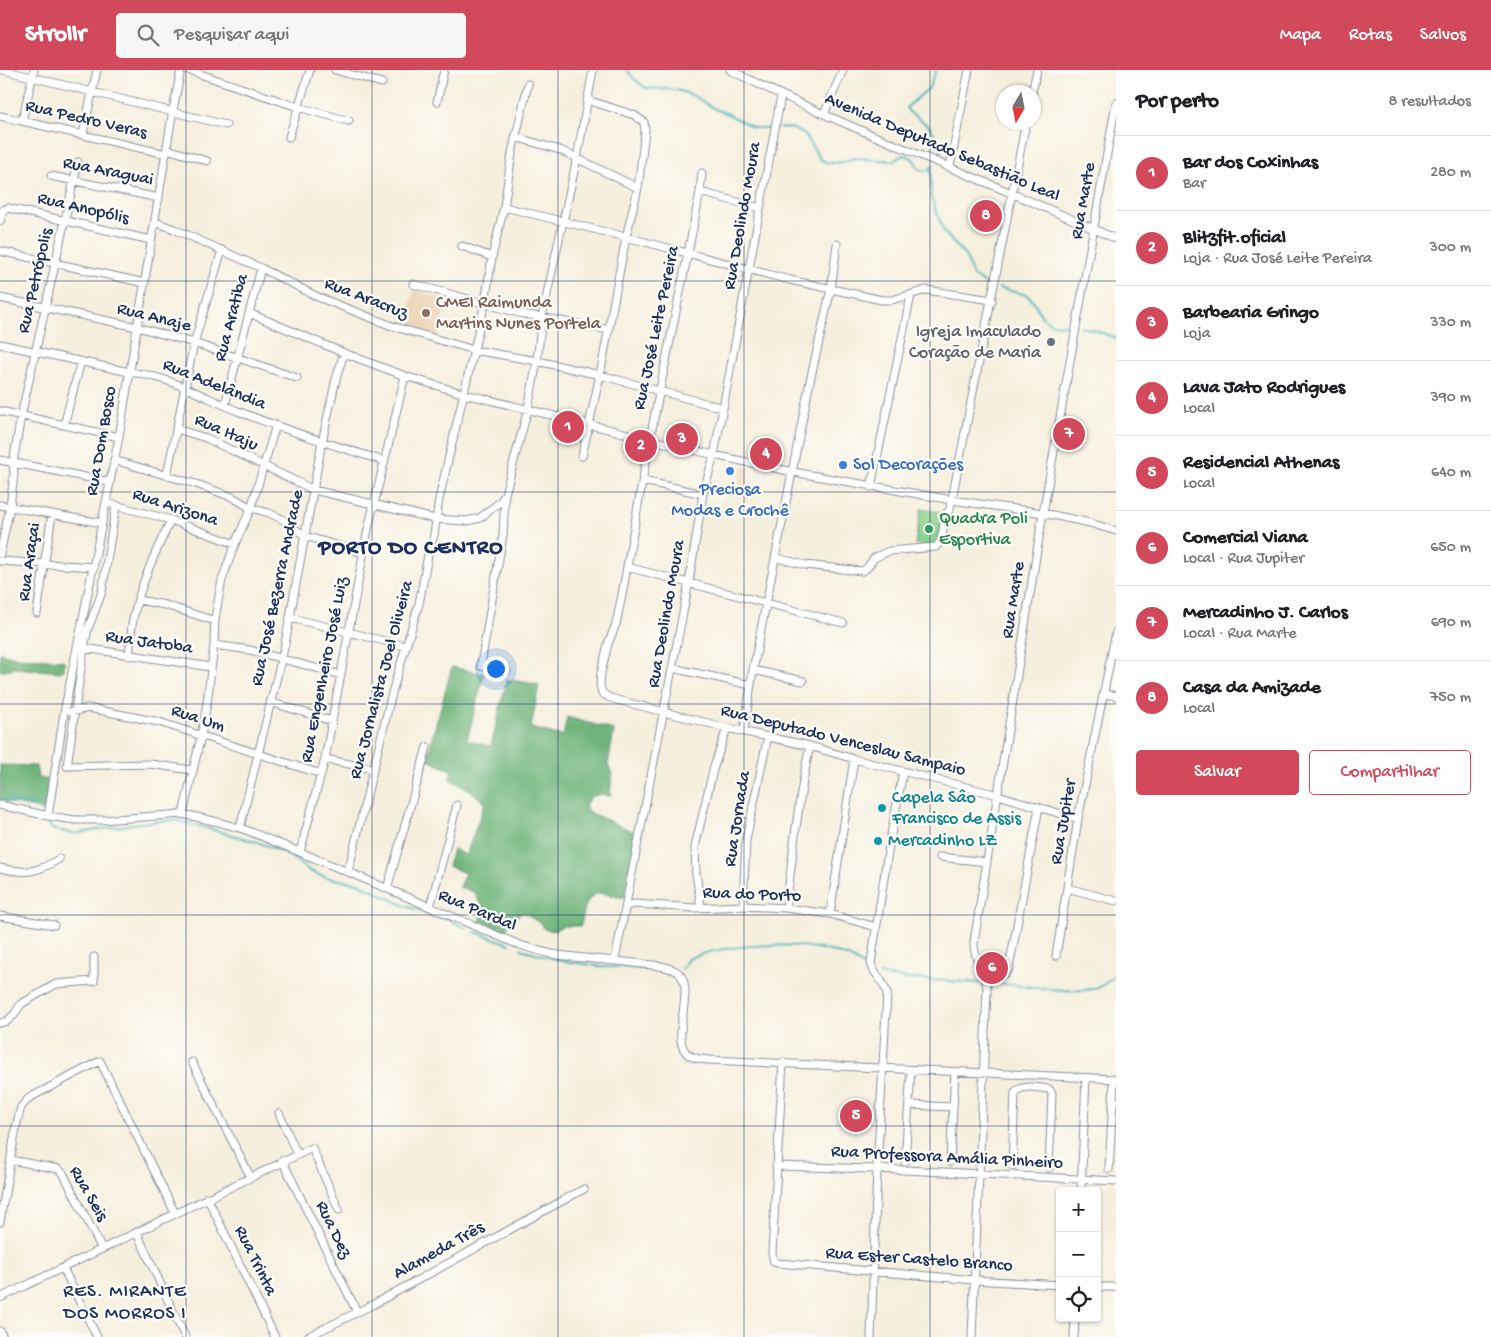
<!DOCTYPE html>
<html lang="pt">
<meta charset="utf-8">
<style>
body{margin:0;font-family:"Gochi Hand",sans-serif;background:#f6f6f6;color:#202124}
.controls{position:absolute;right:15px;bottom:15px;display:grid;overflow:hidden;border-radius:5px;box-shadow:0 1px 4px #0004}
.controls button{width:45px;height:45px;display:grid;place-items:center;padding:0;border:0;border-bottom:1px solid #e0e0e0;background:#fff;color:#202124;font:25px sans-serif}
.compass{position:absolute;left:996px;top:15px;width:45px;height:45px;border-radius:50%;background:#fff;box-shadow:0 1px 4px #0004;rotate:190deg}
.you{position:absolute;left:495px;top:598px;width:18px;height:18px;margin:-12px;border:4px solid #fff;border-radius:50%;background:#1a73e8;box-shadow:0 0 0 8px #1a73e833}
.badge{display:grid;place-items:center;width:32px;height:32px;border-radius:50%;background:#d1495b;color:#fff;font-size:16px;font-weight:700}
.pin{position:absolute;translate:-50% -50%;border:2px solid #fff;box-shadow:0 1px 5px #0006}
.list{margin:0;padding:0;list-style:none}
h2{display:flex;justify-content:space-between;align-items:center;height:65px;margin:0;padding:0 20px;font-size:21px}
h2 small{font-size:16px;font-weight:400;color:#757577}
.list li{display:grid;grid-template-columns:32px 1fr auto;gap:15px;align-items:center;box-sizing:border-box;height:75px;padding:0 20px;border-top:1px solid #e0e0e0}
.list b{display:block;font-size:19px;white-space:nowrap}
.list p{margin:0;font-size:16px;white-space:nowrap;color:#757577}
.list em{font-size:16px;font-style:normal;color:#757577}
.actions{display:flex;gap:10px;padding:15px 20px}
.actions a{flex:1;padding:11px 0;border:1px solid #d1495b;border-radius:5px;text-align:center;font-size:18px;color:#d1495b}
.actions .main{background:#d1495b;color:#fff}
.icon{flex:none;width:28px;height:28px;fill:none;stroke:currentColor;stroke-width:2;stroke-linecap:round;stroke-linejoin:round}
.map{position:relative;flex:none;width:1116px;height:1267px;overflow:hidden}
header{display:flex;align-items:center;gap:30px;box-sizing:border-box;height:70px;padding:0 25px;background:#d1495b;color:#fff}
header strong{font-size:24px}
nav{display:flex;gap:28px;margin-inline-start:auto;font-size:18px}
.search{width:350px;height:45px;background:#f6f6f6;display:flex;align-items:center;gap:12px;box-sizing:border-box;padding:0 18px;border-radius:5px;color:#757577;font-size:19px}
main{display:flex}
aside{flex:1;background:#fff}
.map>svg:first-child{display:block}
</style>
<header>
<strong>Strollr</strong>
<div class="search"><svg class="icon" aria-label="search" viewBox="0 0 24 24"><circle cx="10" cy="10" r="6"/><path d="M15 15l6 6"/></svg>Pesquisar aqui</div>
<nav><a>Mapa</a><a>Rotas</a><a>Salvos</a></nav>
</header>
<main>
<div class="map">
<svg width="1116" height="1267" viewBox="0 0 1116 1267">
<rect width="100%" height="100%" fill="#fdfcf7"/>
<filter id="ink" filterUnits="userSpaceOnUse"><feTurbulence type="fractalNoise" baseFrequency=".02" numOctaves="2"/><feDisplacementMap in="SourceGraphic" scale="10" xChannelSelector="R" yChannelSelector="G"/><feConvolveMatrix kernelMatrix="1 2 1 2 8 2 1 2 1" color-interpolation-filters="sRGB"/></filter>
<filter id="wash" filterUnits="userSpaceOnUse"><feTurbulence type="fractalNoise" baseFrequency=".0096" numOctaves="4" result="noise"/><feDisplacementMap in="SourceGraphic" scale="20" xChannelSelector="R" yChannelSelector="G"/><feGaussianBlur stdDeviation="1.12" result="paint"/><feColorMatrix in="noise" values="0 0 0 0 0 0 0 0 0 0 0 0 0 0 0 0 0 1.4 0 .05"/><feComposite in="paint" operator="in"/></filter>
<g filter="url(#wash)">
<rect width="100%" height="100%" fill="#f5efdd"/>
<path fill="#eed7bb" d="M414,220l34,10 -10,36 -34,-9z
M743,396l7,3 -6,22 -7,-2z"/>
<path fill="#89d28f" stroke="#528076" d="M921,439l23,4 -6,35 -23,-4z"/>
<path fill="#6eb47a" stroke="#44726c" d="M0,583l15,4 47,3 3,2 -1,8 -4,2 -45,-4 -15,3z
M452,597l32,7 -17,66 24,6 16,-67 32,6 -8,43 32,8 4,-19 47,13 -6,35 4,9 -2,22 -9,-2 -11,3 -5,9 4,6 47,21 -11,64c-13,1 -15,-3 -24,-4 -15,0 -18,22 -20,33h-18l-10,5 -9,-2 -3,-6c-8,-2 -11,-9 -19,-10l-13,8 -3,10 -26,-10 3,-15 -4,-4 -5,-10 -15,-5 6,-14 -17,-7 5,-17 13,6 19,-52 -15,-13 -21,-11 3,-8 -24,-11 4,-22z
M0,695l36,1 2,12 11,2 -4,30 -45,-9z"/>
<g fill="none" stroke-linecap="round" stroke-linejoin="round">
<path stroke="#40b1b7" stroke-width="2" d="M627,0l7,9 12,9 31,2 15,5 23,14 11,4 28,15h17
M936,0l-7,18 -22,19 1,4 21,15 13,21 -4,9
M779,58h12l13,6 17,26 8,3 15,-1 10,-4 39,3 10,-6 6,1 5,4 4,8 6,3 7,-2
M933,95l-2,4v29l13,34 22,25 7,19 16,10
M999,218l28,7 7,7 8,15 10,7 19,2
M1081,257l13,3 22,8
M0,730l30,5 11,5 1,2
M44,747l8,12 19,4h8l60,-10 34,-3 11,2 73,20 31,12 20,16 8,4 17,5 25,4 47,23 42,12 18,10
M475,862l35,12
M521,879l42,12 42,6h19l41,4 11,4
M682,899l6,-10c37,-16 117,-19 155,-4 10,3 17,10 27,14
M880,905l29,4 73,4
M992,913c26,1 88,14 109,3 6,-3 11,-8 15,-13"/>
</g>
</g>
<g filter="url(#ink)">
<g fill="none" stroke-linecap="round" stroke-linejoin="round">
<g stroke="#888f9e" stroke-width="9">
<path id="street" d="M3,0l223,55
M188,0l110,37 51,14
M335,0l47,13
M730,0c125,63 259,110 386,169
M1032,22l5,-22
M437,32l7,-32
M824,44l19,-44
M0,46l166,38
M22,51l12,-51
M83,64l14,-64
M289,67l21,-67
M515,67l45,13 78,38
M167,79l40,12
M950,96l19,-96
M702,103l-2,19 -12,61 -38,185 -28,157 -6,29 -8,20 -7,29 -1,12 2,8 8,5 19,5 98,25 83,18 44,13 144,36 80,24
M51,106l108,22
M700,122l60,16
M504,137l122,30 164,43 92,20h10l34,-10 66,10
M0,151l3,-11 5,-2 143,32
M155,152l19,7 87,39 57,29 74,29 82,24 63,11 63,14 123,33
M462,176l30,11
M0,181l145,32
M413,214l110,30 86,16
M0,228l137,29 57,16 103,35
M249,243l95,40 61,23 60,18 249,61 79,17 159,28 91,13 47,10 26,8
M0,274l129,28c41,4 74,25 111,40 47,19 96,34 144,49
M225,335l36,-137
M0,341l119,26
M64,355l17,-64
M176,359l30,9 108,52 121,29 32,2 13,-3 21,-17 4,-7
M582,386l18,-81 26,-138 12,-49 7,-57 -1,-9 -10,-7 -47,-15
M0,390l110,22
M114,390l85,25 33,12 19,11 18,5 13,6 23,17 58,17
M167,405l27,-132 28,-93
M643,411l60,13
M871,417l40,-192
M107,433l64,17 64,24
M0,435l102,18
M116,435l-14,87 -14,37 -4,19 -17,118 83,-2 42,6
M0,484l10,-47 4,-33 -1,-11 8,-47 57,-254
M777,488l28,7 57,6 5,-3 7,-10 15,-7 47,-4c11,-10 4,-28 14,-38l76,-387
M0,491l94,6
M627,497l216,56
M139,530l26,5 50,16
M37,543l15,-99
M291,548l114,28
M214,575l36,5 91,25
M84,578l127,19
M129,586c1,-10 2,-21 3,-31 5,-33 24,-75 39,-105
M672,598l79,17
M753,600l50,11
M507,601l-26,-5v-2l22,-129 2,-41 23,-85 9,-48 5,-44 35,-159 16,-88
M1105,624l11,2
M270,632l62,19
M71,642l17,-4 71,14 162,52
M744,661l9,-61 57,-289 21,-92 6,-45
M325,689l48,10
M0,735l48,11 27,4h26l82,-6 35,8 28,8 102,42 169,72c13,4 27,9 41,11 28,4 56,5 84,9 11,1 24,1 34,7 22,13 -5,62 9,80 5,8 16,8 25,9l406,19
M183,744l18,-78 6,-33 7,-58 1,-27 7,-38 13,-36 16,-36 25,-83
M48,746l16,-103 55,-276 54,-327 8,-40
M240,758l45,-184 37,-202 14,-63 8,-26
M300,782l25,-93 43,-230 37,-153
M940,787l47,5
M0,798c26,6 36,5 59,-9
M348,802l45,-183 26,-85 9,-49 6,-20 5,-36 46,-196 7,-46 12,-50 8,-54 16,-69
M1067,818l49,13
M387,819l40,-142
M626,836l9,-2 59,4 49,-2 43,2 44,6 46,13
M743,836l3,-66 22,-104
M430,837l27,-102
M701,837l-5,-33 -1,-27 18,-77 14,-42
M786,838c7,-54 12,-109 24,-162
M830,844l24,-155
M0,846l54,9
M1056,886l22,-137 38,-187
M615,890l74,-378 14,-88 11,-39 9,-47 58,-312
M986,907c8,-1 18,0 23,-9l30,-161
M0,953l7,-2 7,-6 7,-11 35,-20 38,-3v-24
M192,992l58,114
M783,992l-11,191 2,9 3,1 198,17 85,5
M1113,1031l1,-22
M909,1035l43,2
M279,1043l18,41
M11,1090l47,9 5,4 39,76
M282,1090l75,152
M905,1092l6,-92
M950,1092l5,-90
M776,1096l129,4 211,11
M1012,1096l3,-73c7,-10 24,-5 34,-4l3,4 -3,75
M1109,1099l4,-68h3
M1081,1121l5,-113
M207,1127l68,140
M0,1152l16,-95 5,-20 8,-9 71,-37 75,152
M137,1163l48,104
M63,1198l34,69
M1097,1217h19
M0,1228l312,-150 27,62
M0,1261l3,6
M307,1267l65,-32 212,-116
M871,1267l6,-168 10,-175c-3,-15 -14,-19 -16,-31l18,-118 14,-73
M972,1267l15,-348c0,-18 -14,-28 -13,-47l69,-429 73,-410
M1074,1267l1,-19"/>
</g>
<use href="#street" stroke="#fff" stroke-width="7"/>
</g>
</g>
<path fill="none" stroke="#1b2f5e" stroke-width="1" stroke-opacity="0.55" d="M186,0v1267M372,0v1267M558,0v1267M744,0v1267M930,0v1267M0,211h1116M0,422h1116M0,634h1116M0,845h1116M0,1056h1116"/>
<circle fill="#8d6e63" stroke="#fdfcf7" stroke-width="2" cx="426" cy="243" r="5"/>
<circle fill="#6b7280" stroke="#fdfcf7" stroke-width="2" cx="1051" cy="272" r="5"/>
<g fill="#3f7fe0" stroke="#fdfcf7" stroke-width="2">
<circle cx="843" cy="395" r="5"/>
<circle cx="730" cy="401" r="5"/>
</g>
<circle fill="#2e9e5b" stroke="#fdfcf7" stroke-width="2" cx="929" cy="459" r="5"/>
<g fill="#0f9aa8" stroke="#fdfcf7" stroke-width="2">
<circle cx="882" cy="738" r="5"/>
<circle cx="878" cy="771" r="5"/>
</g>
<g text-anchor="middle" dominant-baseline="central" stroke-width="4.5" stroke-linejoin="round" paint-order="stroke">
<g font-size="18" fill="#1b2f5e" stroke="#fdfcf7">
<text transform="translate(86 50) rotate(13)">Rua Pedro Veras</text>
<text transform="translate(942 78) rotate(23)">Avenida Deputado Sebastião Leal</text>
<text transform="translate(108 102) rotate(11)">Rua Araguai</text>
<text transform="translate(1084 131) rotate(-80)">Rua Marte</text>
<text transform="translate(83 139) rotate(13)">Rua Anopólis</text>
<text transform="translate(743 146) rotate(-80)">Rua Deolindo Moura</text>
<text transform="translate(36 211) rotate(-77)">Rua Petrópolis</text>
<text transform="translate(366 229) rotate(21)">Rua Aracruz</text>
<text transform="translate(154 248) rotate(14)">Rua Anaje</text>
<text transform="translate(232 248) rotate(-75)">Rua Aratiba</text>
<text transform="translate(657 258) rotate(-78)">Rua José Leite Pereira</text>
<text transform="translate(214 315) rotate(22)">Rua Adelândia</text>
<text transform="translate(226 363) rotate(24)">Rua Itaju</text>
<text transform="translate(102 371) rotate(-80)">Rua Dom Bosco</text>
<text transform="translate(175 438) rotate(18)">Rua Arizona</text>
<text transform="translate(30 492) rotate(-82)">Rua Araçai</text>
<text transform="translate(278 518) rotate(-78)">Rua José Bezerra Andrade</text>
<text transform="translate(1014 530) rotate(-81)">Rua Marte</text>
<text transform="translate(667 544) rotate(-80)">Rua Deolindo Moura</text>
<text transform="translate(149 573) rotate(8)">Rua Jatoba</text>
<text transform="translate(325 600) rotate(-79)">Rua Engenheiro José Luiz</text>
<text transform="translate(382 610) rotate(-75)">Rua Jornalista Joel Oliveira</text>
<text transform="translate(198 649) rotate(18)">Rua Um</text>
<text transform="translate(843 671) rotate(14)">Rua Deputado Venceslau Sampaio</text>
<text transform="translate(738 749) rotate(-81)">Rua Jornada</text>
<text transform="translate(1064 752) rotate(-80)">Rua Jupiter</text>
<text transform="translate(752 825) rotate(2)">Rua do Porto</text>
<text transform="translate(477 841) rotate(23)">Rua Pardal</text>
<text transform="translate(947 1088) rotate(3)">Rua Professora Amália Pinheiro</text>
<text transform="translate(88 1124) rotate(60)">Rua Seis</text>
<text transform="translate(333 1160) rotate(64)">Rua Dez</text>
<text transform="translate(439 1181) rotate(-29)">Alameda Três</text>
<text transform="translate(919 1190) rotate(4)">Rua Ester Castelo Branco</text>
<text transform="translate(255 1191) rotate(64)">Rua Trinta</text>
</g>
<g font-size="18" fill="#785e54" stroke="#fdfcf7" text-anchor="start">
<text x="436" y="233">CMEI Raimunda<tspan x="436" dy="21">Martins Nunes Portela</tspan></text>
</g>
<g font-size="18" fill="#5b616d" stroke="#fdfcf7" text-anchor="end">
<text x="1041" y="262">Igreja Imaculado<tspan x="1041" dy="21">Coração de Maria</tspan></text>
</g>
<g font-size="18" fill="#366cbe" stroke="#fdfcf7" text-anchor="start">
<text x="853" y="395">Sol Decorações</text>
<text x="730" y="420" text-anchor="middle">Preciosa<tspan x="730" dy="21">Modas e Crochê</tspan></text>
</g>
<g font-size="18" fill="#27864d" stroke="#fdfcf7" text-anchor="start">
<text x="939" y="449">Quadra Poli<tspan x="939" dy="21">Esportiva</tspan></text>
</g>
<g font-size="18" fill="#0d838f" stroke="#fdfcf7" text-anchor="start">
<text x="892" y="728">Capela Sâo<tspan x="892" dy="21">Francisco de Assis</tspan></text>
<text x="888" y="771">Mercadinho LZ</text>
</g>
<g font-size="19" letter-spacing="1" fill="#1b2f5e" stroke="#fdfcf7">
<text x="125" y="1222">RES. MIRANTE<tspan x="125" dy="22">DOS MORROS I</tspan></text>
</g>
<g font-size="22" font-weight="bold" letter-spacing="1" fill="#1b2f5e" stroke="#fdfcf7">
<text x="411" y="479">PORTO DO CENTRO</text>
</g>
</g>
</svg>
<div class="controls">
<button>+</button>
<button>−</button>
<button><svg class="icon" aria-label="locate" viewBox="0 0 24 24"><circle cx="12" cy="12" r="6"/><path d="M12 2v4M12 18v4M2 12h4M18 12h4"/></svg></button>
</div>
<svg class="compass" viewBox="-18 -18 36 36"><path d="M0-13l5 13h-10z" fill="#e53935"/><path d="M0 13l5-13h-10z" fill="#757577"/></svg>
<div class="you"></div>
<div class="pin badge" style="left:568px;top:357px">1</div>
<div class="pin badge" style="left:641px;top:376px">2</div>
<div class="pin badge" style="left:682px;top:369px">3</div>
<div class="pin badge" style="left:766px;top:384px">4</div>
<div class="pin badge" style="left:856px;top:1046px">5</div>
<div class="pin badge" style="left:992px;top:898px">6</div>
<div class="pin badge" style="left:1069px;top:364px">7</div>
<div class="pin badge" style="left:986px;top:146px">8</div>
</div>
<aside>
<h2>Por perto<small>8 resultados</small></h2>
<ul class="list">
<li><span class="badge">1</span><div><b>Bar dos Coxinhas</b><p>Bar</p></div><em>280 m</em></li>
<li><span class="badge">2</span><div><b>Blitzfit.oficial</b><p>Loja · Rua José Leite Pereira</p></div><em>300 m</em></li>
<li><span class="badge">3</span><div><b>Barbearia Gringo</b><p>Loja</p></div><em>330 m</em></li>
<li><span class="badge">4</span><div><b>Lava Jato Rodrigues</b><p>Local</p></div><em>390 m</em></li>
<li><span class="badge">5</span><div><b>Residencial Athenas</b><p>Local</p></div><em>640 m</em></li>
<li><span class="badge">6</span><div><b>Comercial Viana</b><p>Local · Rua Jupiter</p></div><em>650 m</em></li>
<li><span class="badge">7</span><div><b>Mercadinho J. Carlos</b><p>Local · Rua Marte</p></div><em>690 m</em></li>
<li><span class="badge">8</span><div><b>Casa da Amizade</b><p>Local</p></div><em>750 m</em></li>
</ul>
<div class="actions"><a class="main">Salvar</a><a>Compartilhar</a></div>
</aside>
</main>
